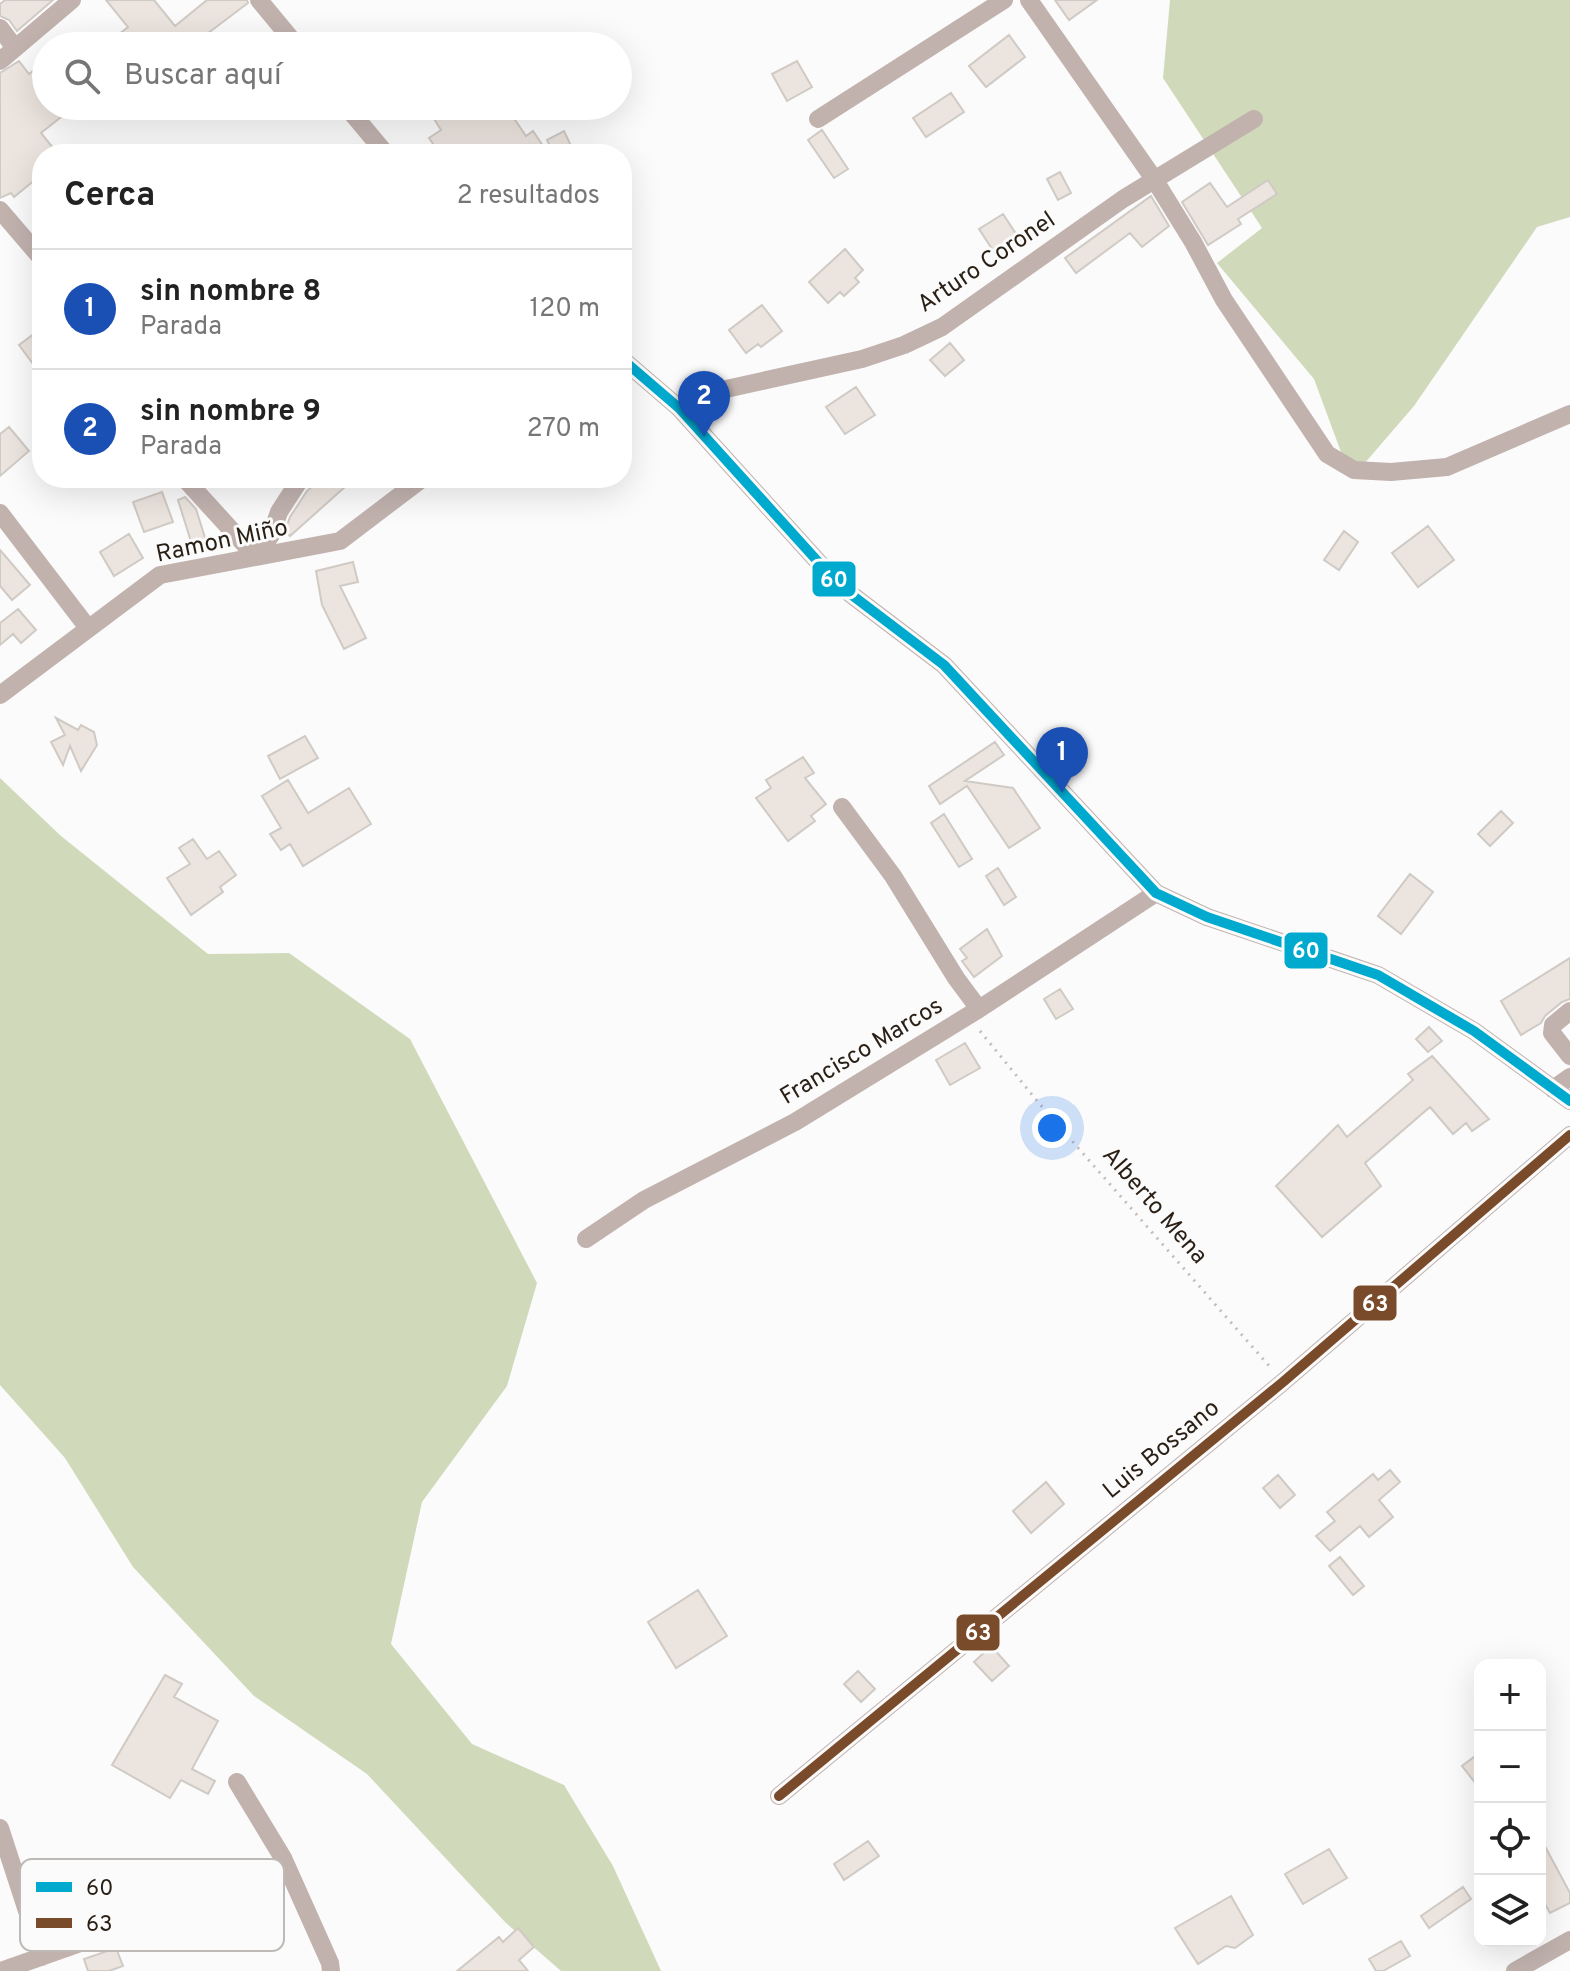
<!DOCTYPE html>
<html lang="es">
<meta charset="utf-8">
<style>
body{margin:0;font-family:Overpass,sans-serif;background:#f6f6f6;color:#222}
.controls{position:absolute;right:24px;bottom:24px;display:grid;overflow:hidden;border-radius:16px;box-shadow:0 8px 32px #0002}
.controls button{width:72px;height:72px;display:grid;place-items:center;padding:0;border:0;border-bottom:2px solid #e0e0e0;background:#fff;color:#222;font:40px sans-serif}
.you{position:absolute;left:1052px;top:1128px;width:28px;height:28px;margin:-20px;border:6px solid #fff;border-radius:50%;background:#1a73e8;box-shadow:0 0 0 12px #1a73e833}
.badge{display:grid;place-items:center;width:52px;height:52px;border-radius:50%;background:#db2777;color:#fff;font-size:26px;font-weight:700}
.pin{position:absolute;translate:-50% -66px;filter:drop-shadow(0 2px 4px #0008)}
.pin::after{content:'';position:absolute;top:42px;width:28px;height:24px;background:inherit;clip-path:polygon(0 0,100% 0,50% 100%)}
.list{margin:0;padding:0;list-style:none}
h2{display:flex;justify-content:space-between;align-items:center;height:104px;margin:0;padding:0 32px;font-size:34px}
h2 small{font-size:26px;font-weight:400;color:#767676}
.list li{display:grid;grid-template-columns:52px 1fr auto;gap:24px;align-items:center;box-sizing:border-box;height:120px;padding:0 32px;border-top:2px solid #e0e0e0}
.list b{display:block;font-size:30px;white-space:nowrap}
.list p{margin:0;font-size:26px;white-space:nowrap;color:#767676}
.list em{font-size:26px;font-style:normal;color:#767676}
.icon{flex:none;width:44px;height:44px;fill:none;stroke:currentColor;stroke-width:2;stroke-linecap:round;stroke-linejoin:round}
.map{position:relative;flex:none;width:1570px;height:1971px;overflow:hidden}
.search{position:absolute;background:#fff;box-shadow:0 8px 32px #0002;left:32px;top:32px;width:600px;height:88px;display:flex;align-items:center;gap:20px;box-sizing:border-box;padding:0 28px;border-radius:44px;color:#767676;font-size:30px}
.panel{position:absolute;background:#fff;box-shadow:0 8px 32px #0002;left:32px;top:144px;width:600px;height:344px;border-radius:32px}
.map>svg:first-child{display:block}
</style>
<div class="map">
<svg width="1570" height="1971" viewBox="0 0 1570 1971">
<rect width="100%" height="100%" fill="#fbfbfb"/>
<path fill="#d0daba" d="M1170,0h400v217l-33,10 -123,179 -63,73 -37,-100 -97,-116 45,-35 -99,-150z
M0,778l61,58 147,118 81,-1 121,86 127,244 -30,103 -85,116 -31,142 81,100 92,41 49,81 48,105h-100l-56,-49 -138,-148 -113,-78 -121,-129 -68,-109 -65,-73z"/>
<path fill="#ece4de" stroke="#d0cac5" stroke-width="2" d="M5,0h48l-36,31 -8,-11 -9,-4v-12z
M106,0h48l21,26 32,-26h40l1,3 -57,43h-87l24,-19z
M1055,0h42l-28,20z
M1009,35l16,22 -39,30 -17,-21z
M46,60v46h29l-34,27 17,21h-16v20l-28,23 -3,-4 -11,5v-125l19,-12 10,13z
M797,61l15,26 -25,14 -15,-27z
M951,93l13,19 -38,25 -13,-19z
M426,106h61l7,10 13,-8 19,28 7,-5 10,15 -12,8h-91l-11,-16 12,-8z
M822,130l26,39 -14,9 -26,-38z
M564,131l8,17 -12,6h-6l-7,-14z
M1060,172l11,21 -13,7 -11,-21z
M1268,180l9,14 -39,25 3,5 -33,21 -26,-43 28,-19 17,24z
M1151,196l18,30 -27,21 -12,-14 -54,40 -11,-15z
M1003,214l19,29 -24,15 -19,-29z
M845,249l18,21 -8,8 4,4 -15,14 -4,-4 -12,11 -19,-21z
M762,305l20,26 -21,16 -3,-3 -12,9 -17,-23z
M42,328v48l-23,-31z
M950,343l14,17 -19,16 -15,-16z
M856,387l19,28 -30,19 -19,-27z
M9,427l20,24 -29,25v-42z
M322,478h33l-65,58 -5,-5 5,-14 17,-26z
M162,492l11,30 -29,10 -11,-30z
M185,497l11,12 11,35 -14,4 -15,-48z
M1428,526l26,34 -36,27 -26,-34z
M1344,531l14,11 -19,28 -15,-10z
M129,534l14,24 -29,18 -14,-24z
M0,550l30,35 -18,15 -12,-14z
M353,562l5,20 -18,4 26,52 -22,11 -22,-44 -6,-34z
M18,609l18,21 -15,13 -8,-9 -13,11v-22z
M56,718l22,12 3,-5 13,7 3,13 -16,26 -11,-25 -7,19 -12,-23 14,-7z
M305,736l13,22 -38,21 -12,-23z
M995,742l9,13 -39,26 48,7 27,40 -31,20 -42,-62 -27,18 -11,-18z
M803,757l11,16 -9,5 21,26 -15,12 4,5 -27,20 -32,-43 15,-10 -5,-8z
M288,780l20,33 41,-25 22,36 -68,42 -13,-22 -9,6 -11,-16 11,-6 -19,-32z
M1501,811l12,12 -23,23 -12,-12z
M944,814l28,45 -13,8 -28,-44z
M193,839l14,20 12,-8 17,24 -16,12 3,5 -32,23 -24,-37 23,-14 -11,-16z
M998,868l18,29 -12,8 -18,-29z
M1410,874l23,18 -32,42 -23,-18z
M987,929l15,27 -28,21 -12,-16 5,-3 -7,-9z
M1570,958v41l-8,3 -17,14 -4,7 -20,12 -20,-34z
M1060,989l13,20 -17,10 -12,-20z
M1429,1027l13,14 -14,11 -12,-13z
M965,1043l15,25 -30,17 -14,-25z
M1432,1056l57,63 -17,12 -6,-8 -13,11 -23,-27 -65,56 16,23 -59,51 -46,-51 62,-61 9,12 66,-57 -5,-6z
M1390,1470l10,12 -21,18 14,17 -24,20 -9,-11 -30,25 -14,-15 19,-15 -8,-9 46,-38 5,6z
M1278,1475l17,20 -15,13 -17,-20z
M1046,1482l18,22 -33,29 -18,-22z
M1340,1557l24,29 -11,9 -24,-29z
M698,1590l29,46 -51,32 -28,-46z
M991,1646l18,20 -17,15 -18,-19z
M858,1671l17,18 -14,13 -17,-18z
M165,1675l17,9 -8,13 44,24 -26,48 23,12 -7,13 -27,-14 -11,18 -58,-33z
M1474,1757l6,8v24l-18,-23z
M1540,1837l30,56v10l-20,10 -10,-18z
M868,1841l11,15 -35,24 -10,-16z
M1329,1849l18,29 -44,26 -18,-30z
M1463,1887l8,12 -42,29 -8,-12z
M1231,1896l22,39 -18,13 -9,-2 -28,18 -23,-36z
M518,1928l16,19 -15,13 9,11h-71l42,-34 4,5z
M1401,1941l9,15 -27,15h-7l-7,-12z
M116,1948l7,18 -14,5h-21l-4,-12z"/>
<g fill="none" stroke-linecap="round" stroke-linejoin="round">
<path stroke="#c4bbba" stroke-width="3" stroke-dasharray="2 6" stroke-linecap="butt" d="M980,1031l58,71 232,265"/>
<path stroke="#c1b2ae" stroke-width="18" d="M259,0l38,46
M1029,0l125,179 39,63 31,58 103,154 27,16 37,2 56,-5 123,-53
M0,28l15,20
M0,61l72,-61
M346,106l40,48
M818,119l186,-119
M0,210l42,49
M622,359l57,49 161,178 104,79 212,228 51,24 171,58 96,56 96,70
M679,408l38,-17 145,-32 42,-14 38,-18 181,-128 131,-80
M184,478l72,79 15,-22 8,-23 22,-34
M0,513l88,115
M0,695l160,-120 180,-34 83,-63
M842,807l51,69 63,102 23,31
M1570,1011l-17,14 -1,8 18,23
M1553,1089l17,-12
M586,1239l58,-39 151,-78 184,-113 177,-116
M237,1782l46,76 47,105 1,8
M779,1796l504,-414 287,-247
M0,1828l42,129
M1,1971l252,-89
M1515,1971l55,-31"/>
<g stroke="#fbfbfb" stroke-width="16">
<path id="bus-1" d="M622,359l57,49 161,178 104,79 212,228 51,24 171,58 96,56 96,70"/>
</g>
<g stroke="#fbfbfb" stroke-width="16">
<path id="bus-2" d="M779,1796l504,-414 287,-247"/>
</g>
<use href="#bus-1" stroke="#00a9ce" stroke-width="10"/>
<use href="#bus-2" stroke="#7a4b2a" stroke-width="10"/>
</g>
<g text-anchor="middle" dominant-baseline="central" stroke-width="6" stroke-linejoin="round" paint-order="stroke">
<g font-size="24" fill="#2a1f15" stroke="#fbfbfb">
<text transform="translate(987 263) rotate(-34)">Arturo Coronel</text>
<text transform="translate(222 542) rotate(-12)">Ramon Miño</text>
<text transform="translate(862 1052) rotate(-31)">Francisco Marcos</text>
<text transform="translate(1154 1206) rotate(49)">Alberto Mena</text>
<text transform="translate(1162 1450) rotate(-39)">Luis Bossano</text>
</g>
</g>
<rect x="20" y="1859" width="264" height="92" rx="12" fill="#fbfbfb" stroke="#bcb9b6" stroke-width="2"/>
<rect x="36" y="1882" width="36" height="10" fill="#00a9ce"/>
<rect x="36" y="1918" width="36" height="10" fill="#7a4b2a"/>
<g font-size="22" fill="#2a1f15">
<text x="86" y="1895">60</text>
<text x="86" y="1931">63</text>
</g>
<g stroke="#fbfbfb" stroke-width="3">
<rect x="811" y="560" width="46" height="38" rx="8" fill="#00a9ce"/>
<rect x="1283" y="931" width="46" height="39" rx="8" fill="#00a9ce"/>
<rect x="1352" y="1284" width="46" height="38" rx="8" fill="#7a4b2a"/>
<rect x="955" y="1613" width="46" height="39" rx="8" fill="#7a4b2a"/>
</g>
<g font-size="22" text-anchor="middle" font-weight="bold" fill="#fff">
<text x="834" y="587">60</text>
<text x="1306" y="958">60</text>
<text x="1375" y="1311">63</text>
<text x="978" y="1640">63</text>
</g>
</svg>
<div class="controls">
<button>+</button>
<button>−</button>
<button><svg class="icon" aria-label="locate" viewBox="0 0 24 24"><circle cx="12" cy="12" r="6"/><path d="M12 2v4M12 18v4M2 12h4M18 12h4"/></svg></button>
<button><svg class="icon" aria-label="layers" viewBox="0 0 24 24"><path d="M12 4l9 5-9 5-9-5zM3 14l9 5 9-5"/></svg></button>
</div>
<div class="you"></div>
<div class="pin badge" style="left:1062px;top:793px;background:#1a4fb4">1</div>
<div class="pin badge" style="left:704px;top:437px;background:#1a4fb4">2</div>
<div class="search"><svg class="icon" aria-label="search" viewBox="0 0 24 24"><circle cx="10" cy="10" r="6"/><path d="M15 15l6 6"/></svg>Buscar aquí</div>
<section class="panel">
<h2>Cerca<small>2 resultados</small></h2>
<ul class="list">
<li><span class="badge" style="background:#1a4fb4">1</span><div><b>sin nombre 8</b><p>Parada</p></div><em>120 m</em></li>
<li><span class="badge" style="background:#1a4fb4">2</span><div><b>sin nombre 9</b><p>Parada</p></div><em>270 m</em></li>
</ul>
</section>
</div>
